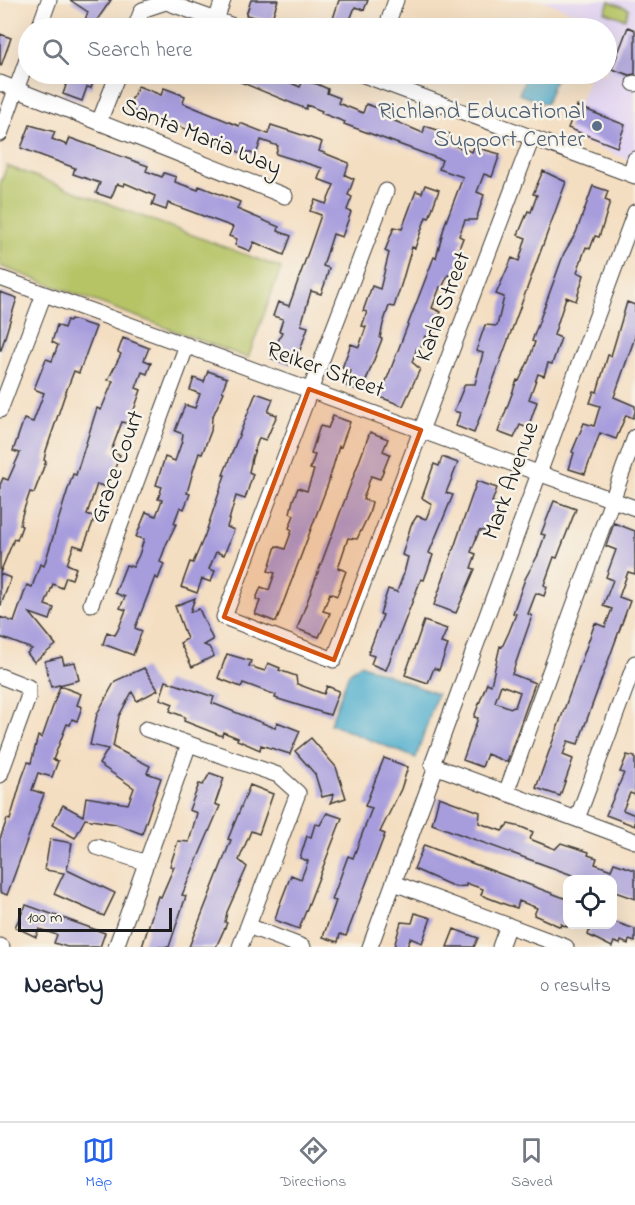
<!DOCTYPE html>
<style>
body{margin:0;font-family:"Indie Flower",sans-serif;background:#f6f6f7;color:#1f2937}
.controls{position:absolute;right:18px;bottom:18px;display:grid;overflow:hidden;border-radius:12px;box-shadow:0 6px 24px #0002}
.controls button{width:54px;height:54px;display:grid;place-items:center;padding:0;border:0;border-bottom:2px solid #e0e1e3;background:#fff;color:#1f2937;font:30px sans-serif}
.scale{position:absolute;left:18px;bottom:15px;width:154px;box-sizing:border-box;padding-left:6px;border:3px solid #1c1c1c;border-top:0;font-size:16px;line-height:21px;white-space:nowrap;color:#1c1c1c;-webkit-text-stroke:4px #f7f3e8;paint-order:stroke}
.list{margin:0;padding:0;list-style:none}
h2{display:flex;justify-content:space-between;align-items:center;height:78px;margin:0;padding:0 24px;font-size:26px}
h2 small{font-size:20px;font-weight:400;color:#747a83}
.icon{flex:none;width:33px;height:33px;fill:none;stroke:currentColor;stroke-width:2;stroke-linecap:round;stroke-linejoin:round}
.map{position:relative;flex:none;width:635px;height:947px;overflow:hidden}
.search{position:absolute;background:#fff;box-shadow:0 6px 24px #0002;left:18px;right:18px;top:18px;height:66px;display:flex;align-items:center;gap:15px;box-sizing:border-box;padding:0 21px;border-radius:33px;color:#747a83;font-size:22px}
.sheet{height:174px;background:#fff}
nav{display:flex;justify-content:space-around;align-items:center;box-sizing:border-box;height:84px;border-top:2px solid #e0e1e3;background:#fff;font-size:16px;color:#747a83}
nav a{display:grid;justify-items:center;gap:3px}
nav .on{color:#2563eb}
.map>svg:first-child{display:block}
</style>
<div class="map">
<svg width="635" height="947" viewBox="0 0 635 947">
<rect width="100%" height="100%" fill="#f7f3e8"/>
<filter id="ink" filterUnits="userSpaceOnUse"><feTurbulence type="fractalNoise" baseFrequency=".0167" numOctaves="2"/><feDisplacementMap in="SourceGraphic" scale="12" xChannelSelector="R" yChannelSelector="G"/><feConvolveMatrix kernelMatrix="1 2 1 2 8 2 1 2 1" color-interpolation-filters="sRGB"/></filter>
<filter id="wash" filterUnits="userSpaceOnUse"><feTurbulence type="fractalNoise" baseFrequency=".008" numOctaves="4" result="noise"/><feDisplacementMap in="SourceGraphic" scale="24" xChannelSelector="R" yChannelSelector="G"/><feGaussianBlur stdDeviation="1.35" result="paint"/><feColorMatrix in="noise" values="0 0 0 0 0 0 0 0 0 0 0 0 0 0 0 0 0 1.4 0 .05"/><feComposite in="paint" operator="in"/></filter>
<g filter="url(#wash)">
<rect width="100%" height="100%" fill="#f4dec1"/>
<path fill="#e2d4f3" d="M542,0h93v162l-67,-26 22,-62h16l1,-49z"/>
<path fill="#b6c466" stroke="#697041" stroke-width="1.5" d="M609,1l20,8 -4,10 -20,-7z
M7,166l274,102 -33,90 -248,-92v-81z"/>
<path fill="#50aece" stroke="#366575" stroke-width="1.5" d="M527,74h30l-11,30 -27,-10z
M360,664l77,30 -21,64 -86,-34 19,-51z"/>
<g id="blocks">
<path fill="#a79ddd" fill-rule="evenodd" d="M70,0h41l-14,20 20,8h-35l6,-16z
M251,0h27l-7,21 -25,-6z
M339,0h29l-4,10 -9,-3 -8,21h-17z
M628,27l7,3v44l-6,1 -17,-6z
M0,34l11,4 -10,28 -1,-1z
M70,74h26l-5,14 -4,-1 -5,14 -19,-7z
M221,74h50l29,13 3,-6 14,3 11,5 -1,4 13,5 -2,5 25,10 3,-9 26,9 -2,6 33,14 2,-7 25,8 -3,9 25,9 2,-5 26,7 -8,23 -8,-3 -7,18 7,3 -8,25h-11l-6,16 4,2 -5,13 5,2 -9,24 -6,-2 -6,13 -2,-1 -8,21 9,4 -9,26 -7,-2 -5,13 -3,-1 -5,14 8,7 -17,37 -23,-9 54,-140 2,1 9,-34 18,-47 -24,-8 3,-9 -98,-36 1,-2 -24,-9 1,-2 -15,-6 -1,4z
M138,86l23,9 3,-7 21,8 -2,7 56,23 1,-3 28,11 3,-9 28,9 23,8 -3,9 30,12 -4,12 9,4 -6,16 4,2 -5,13 4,2 -9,25 -9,-3 -10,32 6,2 -4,15 -4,11 -10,-3 -10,34 7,2 -9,26 -3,-1 -6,13 -19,-7 11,-26 -3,-1 4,-12 -10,-3 5,-14 11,4 21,-59 11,-32 -11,-4 5,-11 11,4 8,-19 -16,-6 4,-11 -46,-14 2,-8 -17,-6 -5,15 -14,-5 -1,3 -24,-11 1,-2 -91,-31z
M577,106l48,19 -8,22 -49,-19z
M30,125l25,7 -3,7 15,6 3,-7 78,28 -2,5 16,6 2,-4 12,4 -1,5 23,8 1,-4 41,16 -3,7 42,18 -1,4 13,5 -7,19 -30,-13 -4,9 -15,-6 2,-6 -8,-3 4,-9 -65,-24 -2,7 -14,-5 3,-9 -30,-13 -1,3 -7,-2 -6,14 -15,-5 4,-10 -27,-9 2,-6 -54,-20z
M543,171l23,11 -92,251 -18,-7 4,-13 -6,-2 11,-27h10l8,-31 -7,-2 9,-26 12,1 7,-29 -8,-3 16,-36 7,3 7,-23 -8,-3 10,-24 3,1 6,-17 -4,-1z
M425,185l14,5 -10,28 -3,-1 -11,31 -3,-1 -10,35 -8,25 -5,-1 -6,18 -3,14 2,1 -20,52 -16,-5 5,-15 -9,-3 9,-24 8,3 7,-20 -4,-1 5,-14 -4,-1 9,-25 8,3 9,-36 -4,-2 9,-24 8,2 14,-38 6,2z
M593,186l15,5 -3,9 5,2 -7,23 -4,12 -4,-1 -5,13 -4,-2 -9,25 7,3 -8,26 -10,-4 -12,38 7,3 -9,26 -4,-1 -4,13 -6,-2 -9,25 8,3 -9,26 -8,-3 -6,13 -16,-6 19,-52 2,1 10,-21 6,-18 -3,-1 32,-88 12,-20z
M0,292l17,6 -16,52h-1z
M627,302l8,3v32l-21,60 21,9v6l-2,6 -7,-3 -10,24 -16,-6 -15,41 -16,-5 5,-16 -2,-1 12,-29 10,3 6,-20 -10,-3 4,-12 3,1 11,-37 3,1z
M71,319l25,8 -17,46 -5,-2 -10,26 -18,54 -2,9 2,1 -12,32 -4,-1 -8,23 -2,10 2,1 -5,14 -3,-1 -14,34v-88l3,-7 5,2 12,-27 -7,-2 11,-32 9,3 11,-29 -10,-4 12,-30 6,2 6,-16 -6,-3 5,-17 7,3 3,-8 3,1z
M123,338l26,10 -5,12 7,3 -4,11 -5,-2 -6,16 5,2 -12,34 -7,-2 -11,29 9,4 -5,13 -9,19 -9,-3 -10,30 8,3 -12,31 -9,-3 -7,19 9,4 -4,11 -6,-2 -4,11 -9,-4 -8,21 9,3 -4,12 -20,-7 26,32 -22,17 -7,-9 5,-4 -32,-12v-20l14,5 13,-37 5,2 8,-23 4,2 24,-77 5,-15 3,1 21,-67 4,2 12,-29 -5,-1 13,-26 -3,-2z
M208,371l19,7 -5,13 2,1 -12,26 -1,13 -9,23 -3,-1 -6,18 -6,22 3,1 -6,15 -4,-2 -6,16 2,1 -10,21 -6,17 4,2 -6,15 -3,-2 -20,51 7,3 -9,24 -30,-11 4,-12 8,3 3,-5 8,-20 -6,-2 5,-11 -10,-4 11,-28 7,2 6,-12 5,-16 -8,-2 10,-25 10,4 6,-16 -4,-1 4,-12 -6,-2 9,-28 10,4 7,-20 1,-7 -8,-3 10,-26 10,3 5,-14 -10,-4 4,-12 10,4z
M256,393l17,6 -5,13 9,3 -11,25 -7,-2 -7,20 -3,14 4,2 -8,25 -9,-3 -9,31 7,3 -10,25 -8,-3 -7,17 6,2 -4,11 -9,-3 -5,14 -16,-6 9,-25 3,1 12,-28 20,-60h-2z
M333,416l17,6 -9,25 -2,-1 -11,38 -52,138 -21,-8 5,-13 -4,-2 5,-12 8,3 6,-17 -7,-2 8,-25 9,3 7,-19 -3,-2 5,-13 -4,-2 3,-13 5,-12 9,3 7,-21 -4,-1 5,-14 -4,-1 5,-16 4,-12 8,2z
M370,432l18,7 -5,12 7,3 -10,25 -9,-3 -8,23 9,3 -3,12 -12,25 -9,-1 -10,30 8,3 -9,25 -7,-3 -7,18 7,2 -11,24 -22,-8z
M442,457l16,6 -12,30 7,2 -24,58 4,2 -9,25 -3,-1 -35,91 -15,-6 3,-8 -6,-2 15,-39 -3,-1 8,-25 9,3 7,-19 4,-16 -6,-2 9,-30 6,-9 9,3 6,-15 -10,-6 12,-34 5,2z
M477,481l20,7 -5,14 8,3 -10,25 -11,1 -8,21 5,2 -5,14 4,1 -19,44 -22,-8z
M554,501l22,8 -19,49 -3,-1 -10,28 3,2 -3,9 -8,-3 -8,21 4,2 -20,58 23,9 -28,79 -20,-8 -5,13 -19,-7 15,-42 -4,-1 13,-34 4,2 9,-39 2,1 7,-15 7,-18 -3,-1 12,-34 13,-24 7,-20 -4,-1zM501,685l19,7 -5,15 -4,1 -16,-6z
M614,523l21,8v43l-7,-2 -9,25 11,4 -52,143 -10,-3 -5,14 10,4 -13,37 -24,-8 59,-165 10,4 7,-18 -9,-3 10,-26 -7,-3 10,-27 -10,-4z
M0,574l11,4 -10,27h-1z
M195,598l-5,14 9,-3 14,31 -9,5 5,2 5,9 -22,11 -12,-24 7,-4 -12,-33z
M424,621l23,8 -6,14 7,2 -5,14 -4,11 -5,-2 -6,15 -23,-8z
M227,654l24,7 -2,5 16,5 3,-8 12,5 -1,2 17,6 1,8 27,10 3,-8 12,5 -9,24 -55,-17 1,-3 -33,-12 -2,4 -23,-9z
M62,657l2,7 11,-2 4,18 -28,7 -6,-26z
M144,668l14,22 -21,11 -5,-9 -13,24 -6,31 37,19 -3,7 14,5 -19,56 -26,-10 -31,-5 -10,19 -23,-13 11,-20 20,11 3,-19 42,7 6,-16 -35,-24 9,-15 -18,-4 7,-31 18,-33z
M166,681l48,16 -2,6 63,25 2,-6 23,9 -10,23 -29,-9 -1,5 -23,-10 1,-2 -15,-6 -1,4 -38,-15 1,-4 -15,-6 3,-7 -13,-5z
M60,686l21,8 -4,11 5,2 -5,14 -5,-2 -2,6 -3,-1 -14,36 5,1 -6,16 -14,-4 -6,17 12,4 -37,101 -7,-3v-53l7,-20 3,1 12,-42 6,-16 3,1 7,-27 4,2z
M311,738l25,29 10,31 -16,5 4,-9 -12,3 -7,-23 -20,-23z
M627,755l8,2v38l-5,-2 -7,17 12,5v11l-29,-11 18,-42 -4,-1z
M384,758l24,9 -7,22 -21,43 5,2 -29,76 -10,26 -6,-2 -2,8 -15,-5 13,-36 -4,-1 16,-44 5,2 19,-50 -7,-2z
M210,773l14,5 -9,26 5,2 -38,89 4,1 -17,51h-27l16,-51 3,1 13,-30 -4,-1 8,-25 11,1 8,-29 -8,-3 10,-26 4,1z
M250,785l23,9 -14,40 -8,-3 -12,29 8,7 -20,45 -2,10 2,1 -11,24h-27l42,-107 -3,-1z
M439,797l41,15 -1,11 23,8 6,-7 13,3 12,5 -3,7 25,10 6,-6 28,9 -1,3 9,3 -2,6 16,6 3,-7 21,7v29l-23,-8v-12h-29l-151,-55z
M327,813l15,5 -43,111 -24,-9 3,-11 13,-34 10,4 7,-18 -8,-3 7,-22 4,1 4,-13 5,1z
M50,839l22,4 -5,27 48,23 -11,23 -50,-22 10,-21 -19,-3z
M424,845l143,54v28l-6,-3v3l-27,-12 3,-7 -18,-7 -2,7 -10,-3 -26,-10 2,-6 -17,-6v3l-11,1 -41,-18z
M26,905l79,28 -5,14h-33l-13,-4 3,-8 -18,-6 -3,8 -21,-10z
M415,913l16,5 -9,25 -12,-5 -3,9h-13l7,-25 11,1z
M612,921l23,8v13l-6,-2 -1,4 -7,-3 -1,3 -6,-2 -2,5 -24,-12 3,-11h21z
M454,929l24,9 -4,9h-27z"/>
</g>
</g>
<g filter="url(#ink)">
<use href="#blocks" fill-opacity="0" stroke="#3c3935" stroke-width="1.5"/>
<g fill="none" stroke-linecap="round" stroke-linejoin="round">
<g stroke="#3c3935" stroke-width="17">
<path id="minor" d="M216,20l7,-20
M39,28l10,-28
M135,28l7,-18 24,-8 73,26
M386,28l10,-28
M361,74l274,102
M0,83l285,113
M634,83l1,1
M99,122l19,-48
M0,134l28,-77
M630,174l5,-15
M386,191l-162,426 110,43 198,-522
M635,212l-203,553 203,76
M0,278l635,230
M0,410l44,-116
M91,604l96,-259
M0,676l28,11v11l-28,77
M146,729l132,46 20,18 -58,154
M506,793l129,-356
M577,819l58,-156
M97,847l50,16
M394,883l172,64
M248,926l55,21
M0,946l2,1
M116,947l73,-203
M370,947l66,-180
M500,947l8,-22"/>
</g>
<use href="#minor" stroke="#fff" stroke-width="15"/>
</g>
</g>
<path fill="#d4530e" fill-opacity="0.2" stroke="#d4530e" stroke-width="4.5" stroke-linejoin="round" d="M309,389l112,41 -87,230 -110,-43z"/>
<circle fill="#5c6f8a" stroke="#f7f3e8" stroke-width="2" cx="597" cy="126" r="6"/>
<g text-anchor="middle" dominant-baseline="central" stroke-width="5" stroke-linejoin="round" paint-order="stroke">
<g font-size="24" fill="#4e5e75" stroke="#f7f3e8" text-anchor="end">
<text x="585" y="112">Richland Educational<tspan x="585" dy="28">Support Center</tspan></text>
</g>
<g font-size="24" fill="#1c1c1c" stroke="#f7f3e8">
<text transform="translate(201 138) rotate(22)">Santa Maria Way</text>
<text transform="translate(444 307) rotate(-69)">Karla Street</text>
<text transform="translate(325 371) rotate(20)">Reiker Street</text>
<text transform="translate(118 467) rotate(-70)">Grace Court</text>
<text transform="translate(512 481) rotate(-70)">Mark Avenue</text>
</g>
</g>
</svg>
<div class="controls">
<button><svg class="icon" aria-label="locate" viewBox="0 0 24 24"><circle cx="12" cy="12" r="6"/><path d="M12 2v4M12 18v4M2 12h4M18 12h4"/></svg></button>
</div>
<div class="scale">100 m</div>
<div class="search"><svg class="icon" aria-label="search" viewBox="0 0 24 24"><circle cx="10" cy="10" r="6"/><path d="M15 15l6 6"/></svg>Search here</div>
</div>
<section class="sheet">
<h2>Nearby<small>0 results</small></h2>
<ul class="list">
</ul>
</section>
<nav>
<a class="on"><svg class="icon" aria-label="map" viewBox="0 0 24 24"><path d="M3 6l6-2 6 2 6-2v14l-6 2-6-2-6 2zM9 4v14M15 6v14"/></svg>Map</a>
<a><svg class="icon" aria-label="directions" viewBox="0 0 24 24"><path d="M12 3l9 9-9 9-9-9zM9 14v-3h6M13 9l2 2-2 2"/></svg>Directions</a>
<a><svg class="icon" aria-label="saved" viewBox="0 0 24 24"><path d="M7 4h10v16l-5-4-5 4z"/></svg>Saved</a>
</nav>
